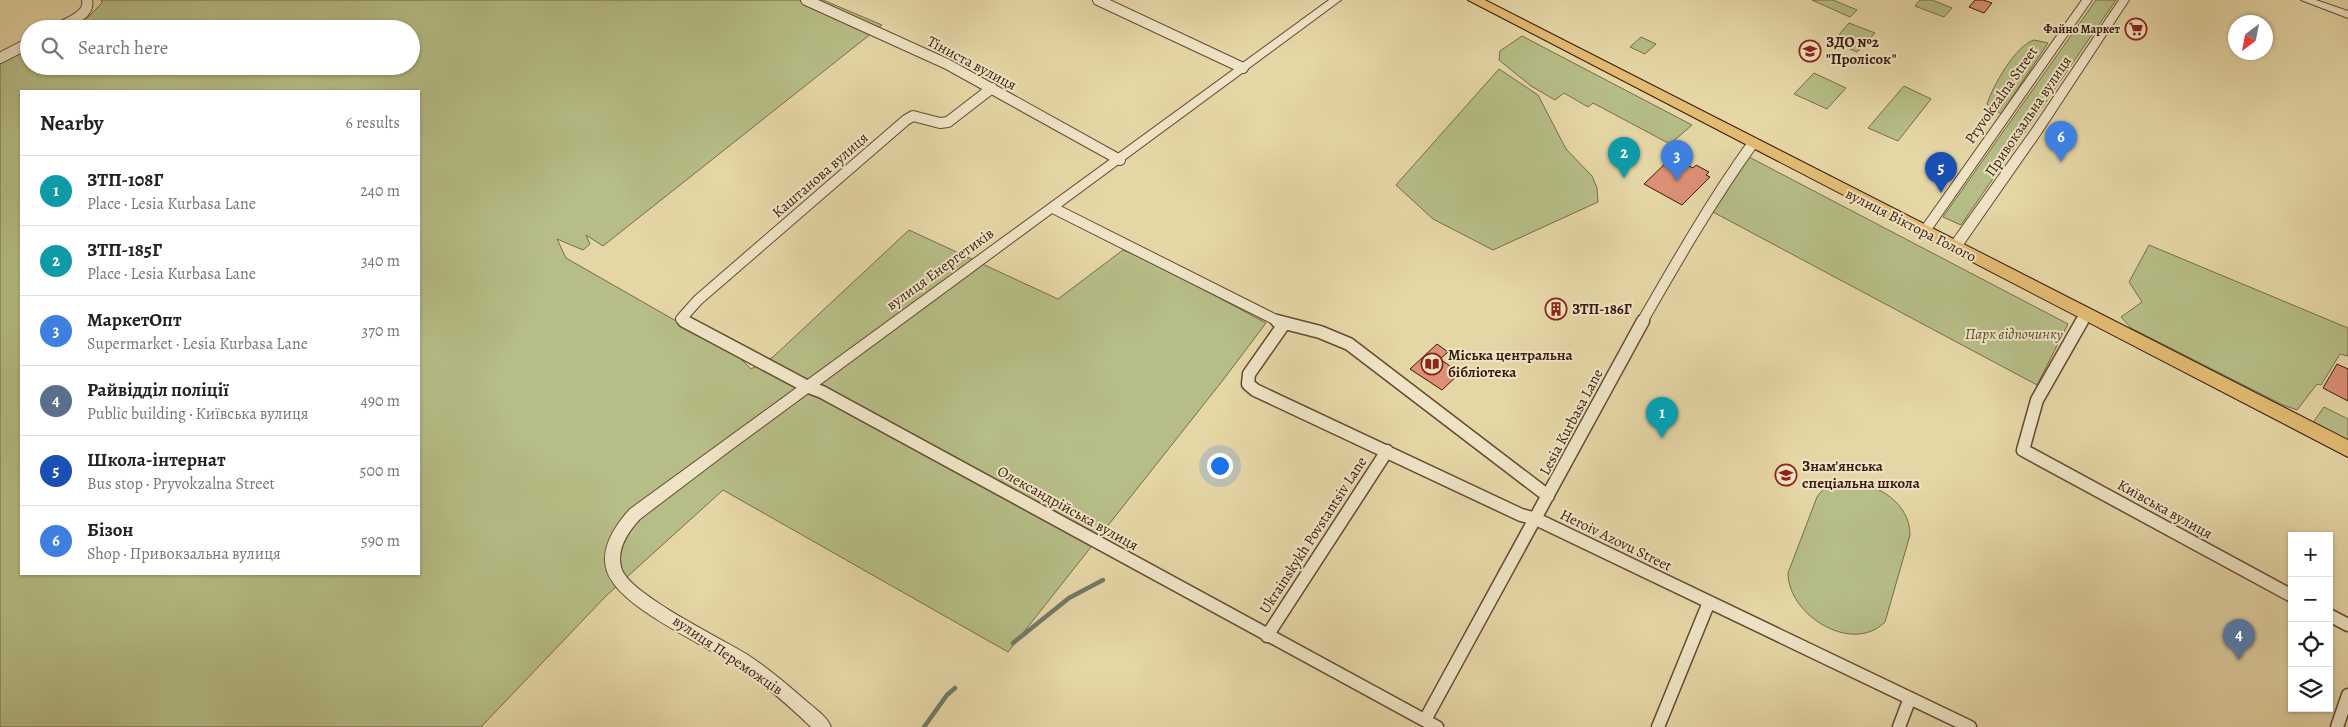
<!DOCTYPE html>
<meta charset="utf-8">
<style>
body{margin:0;font-family:Alegreya,serif;background:#f6f6f6;color:#222}
.controls{position:absolute;right:15px;bottom:15px;display:grid;overflow:hidden;border-radius:0px;box-shadow:0 1px 4px #0004}
.controls button{width:45px;height:45px;display:grid;place-items:center;padding:0;border:0;border-bottom:1px solid #e0e0e0;background:#fff;color:#222;font:25px sans-serif}
.compass{position:absolute;left:2228px;top:15px;width:45px;height:45px;border-radius:50%;background:#fff;box-shadow:0 1px 4px #0004;rotate:212deg}
.you{position:absolute;left:1219px;top:465px;width:18px;height:18px;margin:-12px;border:4px solid #fff;border-radius:50%;background:#1a73e8;box-shadow:0 0 0 8px #1a73e833}
.badge{display:grid;place-items:center;width:32px;height:32px;border-radius:50%;background:#0f766e;color:#fff;font-size:16px;font-weight:700}
.pin{position:absolute;translate:-50% -41px;filter:drop-shadow(0 1px 2px #0008)}
.pin::after{content:'';position:absolute;top:26px;width:18px;height:15px;background:inherit;clip-path:polygon(0 0,100% 0,50% 100%)}
.list{margin:0;padding:0;list-style:none}
h2{display:flex;justify-content:space-between;align-items:center;height:65px;margin:0;padding:0 20px;font-size:21px}
h2 small{font-size:16px;font-weight:400;color:#767676}
.list li{display:grid;grid-template-columns:32px 1fr auto;gap:15px;align-items:center;box-sizing:border-box;height:70px;padding:0 20px;border-top:1px solid #e0e0e0}
.list b{display:block;font-size:19px;white-space:nowrap}
.list p{margin:0;font-size:16px;white-space:nowrap;color:#767676}
.list em{font-size:16px;font-style:normal;color:#767676}
.icon{flex:none;width:28px;height:28px;fill:none;stroke:currentColor;stroke-width:2;stroke-linecap:round;stroke-linejoin:round}
.map{position:relative;flex:none;width:2348px;height:727px;overflow:hidden}
.search{position:absolute;background:#fff;box-shadow:0 1px 4px #0004;left:20px;top:20px;width:400px;height:55px;display:flex;align-items:center;gap:12px;box-sizing:border-box;padding:0 18px;border-radius:28px;color:#767676;font-size:19px}
.panel{position:absolute;background:#fff;box-shadow:0 1px 4px #0004;left:20px;top:90px;width:400px;height:485px;border-radius:0px}
.map>svg:first-child{display:block}
</style>
<div class="map">
<svg width="2348" height="727" viewBox="0 0 2348 727">
<rect width="100%" height="100%" fill="#e5d6a6"/>
<filter id="stains"><feTurbulence type="fractalNoise" baseFrequency=".004" numOctaves="4"/><feColorMatrix values="0 0 0 0 .2 0 0 0 0 .09 0 0 0 0 .02 0 0 0 .5 -.17"/></filter>
<radialGradient id="worn" r=".72"><stop offset=".6" stop-color="#630" stop-opacity="0"/><stop offset="1" stop-color="#630" stop-opacity=".3"/></radialGradient>
<path fill="#b6bd86" stroke="#786c48" fill-rule="evenodd" d="M101,0h722l59,25 -279,221 -17,-11 4,9 -7,6 -26,-11 9,19 173,99 12,12 22,-12 136,-127 149,69 65,-49 33,14 110,59 -43,57 -215,272 -285,-162 -117,106 -125,131h-481v-664l29,-15v18h382v-37h-346l23,-12 14,-14zM21,91h398v483h-398z
M1812,0h21l24,10 -7,7z
M1920,0h12l20,8 -8,9 -29,-11z
M2096,0h20l-155,225 -18,-8z
M1849,23l26,10 -18,19 -24,-10z
M1522,36l170,89 -22,19 -77,-41 -5,4 -24,-14 -9,7 -24,-14 -32,-26 1,-9z
M1641,37l15,7 -11,10 -15,-7z
M2034,40l14,3 -47,71 -14,-10c6,-18 28,-58 47,-64z
M1499,69l39,26 28,54 26,27 5,12 1,14 -105,48 -60,-31 -37,-34z
M1814,73l32,15 -19,21 -33,-15z
M1904,86l27,13 -33,42 -30,-13z
M1749,157l319,167 -31,61 -324,-173z
M2149,245l199,83v28l-8,-2 -19,31 -4,-1 -20,26 -14,-5 -152,-77 -10,-11 21,-15 -13,-20z
M2324,407l24,12v22l-32,-16 -2,-4z
M1849,481c29,3 61,22 61,54l-25,87c-33,33 -97,-7 -97,-49l29,-76c8,-12 18,-15 32,-16z"/>
<g fill="none" stroke-linecap="round" stroke-linejoin="round">
<path stroke="#717967" stroke-width="4.5" d="M1013,643l56,-45 34,-18
M924,727l23,-32 8,-7"/>
</g>
<path fill="#dc9075" stroke="#3a1a0b" d="M1975,0h8l9,3 -8,10 -15,-6z
M1672,157l21,11 3,-3 13,7 -3,3 4,2 -28,28 -38,-21z
M1437,344l11,8 -8,7 20,14 -18,17 -32,-21z
M2337,364l11,5v32l-25,-13z"/>
<g fill="none" stroke-linecap="round" stroke-linejoin="round">
<g stroke="#654932" stroke-width="12">
<path id="minor-far1" d="M806,0l141,64 173,96
M1098,0l145,68
M56,29c11,-6 35,-14 31,-29
M0,58l29,-15
M1053,208l227,114
M686,322l-5,-3 17,-19 208,-180 7,-4 27,7 8,-1 44,-34
M1642,322c35,-61 70,-122 111,-179
M2081,322l4,-7"/>
</g>
<g stroke="#654932" stroke-width="15">
<path id="minor" d="M684,321l122,65 16,6 615,335
M1277,321l43,11 29,12 199,152
M2082,321l-45,79 -14,50 269,146
M1284,324l-35,50 -1,10 7,6 266,125 15,4 434,208
M2329,615l19,10
M1267,636l120,-185
M1425,720l218,-399
M1658,727l51,-125
M1899,727l11,-29
M2337,727l11,-32"/>
</g>
<g stroke="#654932" stroke-width="2">
<path id="tertiary" d="M1329,0h12l-614,453 -87,66c-12,13 -25,31 -18,51 11,26 99,68 126,85 20,13 39,29 57,45 9,8 22,16 26,27h-20c-23,-22 -47,-43 -74,-61 -32,-21 -106,-54 -125,-85 -17,-25 0,-52 18,-72z
M2082,0h10l-164,235h-8l-2,-3 2,-3z
M2119,0h10l-89,135 -81,116h-10l-1,-3 1,-3 83,-116z
M2301,0h15l32,11v7z"/>
</g>
<g stroke="#3a1a0b" stroke-width="2">
<path id="primary" d="M1468,0h17l863,440v17z"/>
</g>
<use href="#minor-far1" stroke="#eee4c5" stroke-width="10"/>
<use href="#minor" stroke="#eee4c5" stroke-width="12"/>
<use href="#tertiary" fill="#eee4c5" fill-rule="evenodd"/>
<use href="#primary" fill="#e2bb73" fill-rule="evenodd"/>
</g>
<defs>
<g id="supermarket-ring" transform="scale(1.125)"><circle r="9.5" fill="#eee4c5" stroke="#8f2418" stroke-width="1.5"/><path d="M-6-5.5h2.5l.6 2H6L4.5 2H-2.5L-4.4-4H-6ZM-1.5 3.2a1.3 1.3 0 1 0 .1 0ZM3 3.2a1.3 1.3 0 1 0 .1 0Z" fill="#8f2418"/></g>
<g id="school-ring" transform="scale(1.125)"><circle r="9.5" fill="#eee4c5" stroke="#8f2418" stroke-width="1.5"/><path d="M0-5L7-2L0 1L-7-2ZM-4 1L0 2.5L4 1V4Q0 6-4 4Z" fill="#8f2418"/></g>
<g id="building-ring" transform="scale(1.125)"><circle r="9.5" fill="#eee4c5" stroke="#8f2418" stroke-width="1.5"/><path d="M-4-6H4V6H1V3H-1V6H-4ZM-2.5-4.3h1.7v1.8h-1.7ZM.8-4.3h1.7v1.8H.8ZM-2.5-1h1.7V.8h-1.7ZM.8-1h1.7V.8H.8Z" fill="#8f2418"/></g>
<g id="library-ring" transform="scale(1.125)"><circle r="9.5" fill="#eee4c5" stroke="#8f2418" stroke-width="1.5"/><path d="M-6-4Q-3-5.5-.7-3.5V5Q-3 3-6 4ZM6-4Q3-5.5 .7-3.5V5Q3 3 6 4Z" fill="#8f2418"/></g>
</defs>
<g fill-rule="evenodd">
<use href="#supermarket-ring" x="2136" y="29"/>
<use href="#school-ring" x="1810" y="51"/>
<use href="#building-ring" x="1556" y="309"/>
<use href="#library-ring" x="1432" y="364"/>
<use href="#school-ring" x="1786" y="475"/>
</g>
<g text-anchor="middle" dominant-baseline="central" stroke-width="4" stroke-linejoin="round" paint-order="stroke">
<g font-size="12" font-weight="bold" fill="#3a1a0b" stroke="#eee4c5" text-anchor="end">
<text x="2120" y="29">Файно Маркет</text>
</g>
<g font-size="15" font-weight="bold" fill="#3a1a0b" stroke="#eee4c5" text-anchor="start">
<text x="1826" y="42">ЗДО №2<tspan x="1826" dy="17">"Пролісок"</tspan></text>
<text x="1572" y="309">ЗТП-186Г</text>
<text x="1448" y="355">Міська центральна<tspan x="1448" dy="17">бібліотека</tspan></text>
<text x="1802" y="466">Знам'янська<tspan x="1802" dy="17">спеціальна школа</tspan></text>
</g>
<g font-size="15" fill="#3a1a0b" stroke="#eee4c5">
<text transform="translate(972 63) rotate(28)">Тіниста вулиця</text>
<text transform="translate(2001 95) rotate(-55)">Pryvokzalna Street</text>
<text transform="translate(2028 116) rotate(-56)">Привокзальна вулиця</text>
<text transform="translate(820 175) rotate(-41)">Каштанова вулиця</text>
<text transform="translate(1911 225) rotate(27)">вулиця Віктора Голого</text>
<text transform="translate(940 269) rotate(-36)">вулиця Енергетиків</text>
<text transform="translate(1571 422) rotate(-62)">Lesia Kurbasa Lane</text>
<text transform="translate(1068 508) rotate(29)">Олександрійська вулиця</text>
<text transform="translate(2165 509) rotate(29)">Київська вулиця</text>
<text transform="translate(1313 535) rotate(-57)">Ukrainskykh Povstantsiv Lane</text>
<text transform="translate(1616 540) rotate(26)">Heroiv Azovu Street</text>
<text transform="translate(728 655) rotate(34)">вулиця Переможців</text>
</g>
<g font-size="15" font-style="italic" fill="#5f4b30" stroke="#eee4c5">
<text x="2014" y="334">Парк відпочинку</text>
</g>
</g>
<rect width="100%" height="100%" filter="url(#stains)"/>
<rect width="100%" height="100%" fill="url(#worn)"/>
</svg>
<div class="controls">
<button>+</button>
<button>−</button>
<button><svg class="icon" aria-label="locate" viewBox="0 0 24 24"><circle cx="12" cy="12" r="6"/><path d="M12 2v4M12 18v4M2 12h4M18 12h4"/></svg></button>
<button><svg class="icon" aria-label="layers" viewBox="0 0 24 24"><path d="M12 4l9 5-9 5-9-5zM3 14l9 5 9-5"/></svg></button>
</div>
<svg class="compass" viewBox="-18 -18 36 36"><path d="M0-13l5 13h-10z" fill="#e53935"/><path d="M0 13l5-13h-10z" fill="#767676"/></svg>
<div class="you"></div>
<div class="pin badge" style="left:1662px;top:438px;background:#0f9aa8">1</div>
<div class="pin badge" style="left:1624px;top:178px;background:#0f9aa8">2</div>
<div class="pin badge" style="left:1677px;top:181px;background:#3f7fe0">3</div>
<div class="pin badge" style="left:2239px;top:660px;background:#5c6f8a">4</div>
<div class="pin badge" style="left:1941px;top:193px;background:#1a4fb4">5</div>
<div class="pin badge" style="left:2061px;top:162px;background:#3f7fe0">6</div>
<div class="search"><svg class="icon" aria-label="search" viewBox="0 0 24 24"><circle cx="10" cy="10" r="6"/><path d="M15 15l6 6"/></svg>Search here</div>
<section class="panel">
<h2>Nearby<small>6 results</small></h2>
<ul class="list">
<li><span class="badge" style="background:#0f9aa8">1</span><div><b>ЗТП-108Г</b><p>Place · Lesia Kurbasa Lane</p></div><em>240 m</em></li>
<li><span class="badge" style="background:#0f9aa8">2</span><div><b>ЗТП-185Г</b><p>Place · Lesia Kurbasa Lane</p></div><em>340 m</em></li>
<li><span class="badge" style="background:#3f7fe0">3</span><div><b>МаркетОпт</b><p>Supermarket · Lesia Kurbasa Lane</p></div><em>370 m</em></li>
<li><span class="badge" style="background:#5c6f8a">4</span><div><b>Райвідділ поліції</b><p>Public building · Київська вулиця</p></div><em>490 m</em></li>
<li><span class="badge" style="background:#1a4fb4">5</span><div><b>Школа-інтернат</b><p>Bus stop · Pryvokzalna Street</p></div><em>500 m</em></li>
<li><span class="badge" style="background:#3f7fe0">6</span><div><b>Бізон</b><p>Shop · Привокзальна вулиця</p></div><em>590 m</em></li>
</ul>
</section>
</div>
